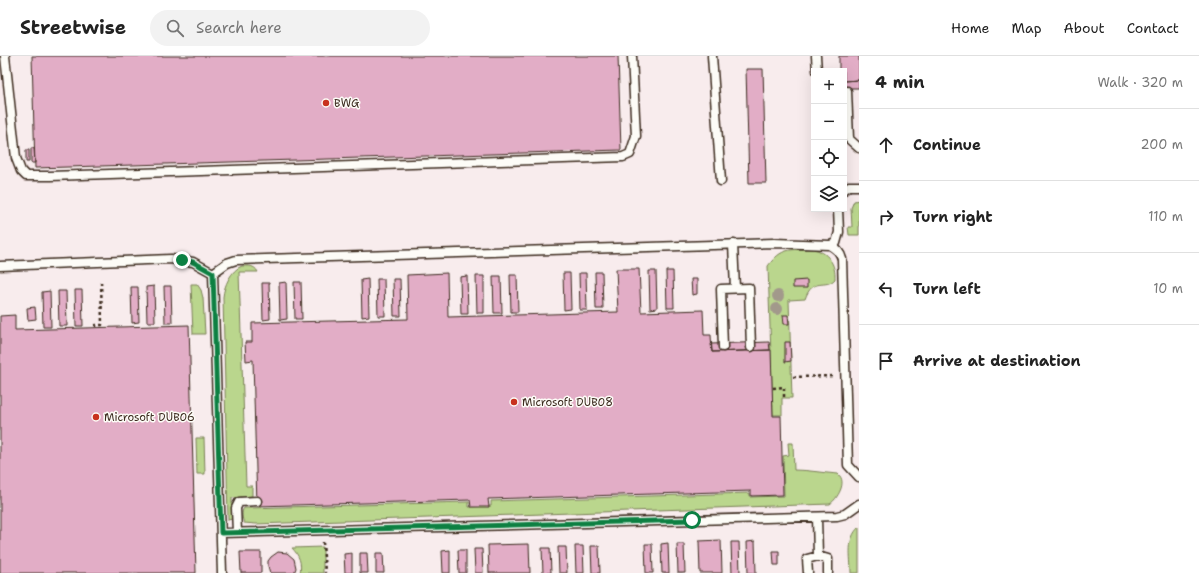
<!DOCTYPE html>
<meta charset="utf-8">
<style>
body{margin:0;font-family:"Shantell Sans",sans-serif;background:#f2f2f2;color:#222}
.controls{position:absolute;right:12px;top:12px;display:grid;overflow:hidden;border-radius:0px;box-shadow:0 4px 16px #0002}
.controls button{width:36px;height:36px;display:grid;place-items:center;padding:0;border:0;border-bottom:1px solid #e0e0e0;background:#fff;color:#222;font:20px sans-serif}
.stop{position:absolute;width:12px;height:12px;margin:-9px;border:3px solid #0b8043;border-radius:50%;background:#fff}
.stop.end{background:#0b8043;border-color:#fff;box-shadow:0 1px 4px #0008}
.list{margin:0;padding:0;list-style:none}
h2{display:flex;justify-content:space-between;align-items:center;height:52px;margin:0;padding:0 16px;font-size:17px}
h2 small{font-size:13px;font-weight:400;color:#767676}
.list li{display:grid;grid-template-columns:26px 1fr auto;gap:12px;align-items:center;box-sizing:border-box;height:72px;padding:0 16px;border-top:1px solid #e0e0e0}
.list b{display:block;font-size:15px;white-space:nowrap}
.list em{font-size:13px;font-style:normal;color:#767676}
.icon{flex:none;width:22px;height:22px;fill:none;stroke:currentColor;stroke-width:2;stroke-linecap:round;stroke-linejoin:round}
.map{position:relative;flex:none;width:859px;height:517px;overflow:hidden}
header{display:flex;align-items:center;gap:24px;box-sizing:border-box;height:56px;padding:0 20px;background:#fff;border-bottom:1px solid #e0e0e0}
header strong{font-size:19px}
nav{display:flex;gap:22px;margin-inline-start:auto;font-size:14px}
.search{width:280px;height:36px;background:#f2f2f2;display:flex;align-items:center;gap:10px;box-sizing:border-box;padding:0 14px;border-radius:22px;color:#767676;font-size:15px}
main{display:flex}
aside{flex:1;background:#fff}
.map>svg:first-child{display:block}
</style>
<header>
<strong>Streetwise</strong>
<div class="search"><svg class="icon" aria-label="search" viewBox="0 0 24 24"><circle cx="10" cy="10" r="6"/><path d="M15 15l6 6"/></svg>Search here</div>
<nav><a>Home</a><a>Map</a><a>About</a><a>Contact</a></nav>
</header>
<main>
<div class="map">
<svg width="859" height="517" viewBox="0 0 859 517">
<rect width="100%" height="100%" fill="#f8eced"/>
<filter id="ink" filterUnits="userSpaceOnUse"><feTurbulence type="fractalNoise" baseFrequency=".025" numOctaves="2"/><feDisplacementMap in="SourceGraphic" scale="8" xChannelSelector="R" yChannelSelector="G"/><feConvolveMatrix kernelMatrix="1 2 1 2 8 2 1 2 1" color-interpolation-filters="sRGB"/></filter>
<g filter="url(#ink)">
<path fill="#bad68d" stroke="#7a8056" d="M859,144v35h-10l-1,-8h4l-1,-19 3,-7z
M812,193c16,2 24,16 23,30 -10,11 -22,-3 -30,20l-16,1 3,98h-10v17h-9l-5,-149c14,-19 22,-16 44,-17z
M242,210c7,0 12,-1 16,6h-19l7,214h6v10l-20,2v21l-4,1 -5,-223c1,-11 8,-27 19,-31z
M191,228h6l4,6 2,8 2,36h-12z
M196,382h8l1,36h-8z
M788,387h5l1,27c15,0 29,3 44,4 10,8 -1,25 -8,30l-574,20 -12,-1c-2,-5 -3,-11 0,-15h4l221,-6v5l22,-1v-5l259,-8v4l34,-1 -1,-40 6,-1z
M859,471v46h-8c0,-16 -5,-34 8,-46z
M323,491v26h-23c2,-10 -1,-18 -8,-25z"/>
<path fill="#e2adc6" stroke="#3b2a1e" d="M32,0h586l3,94 -586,18z
M839,0h20v24l-15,1v-10h-5z
M746,13h17l3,114h-17z
M859,24v8h-15v-7z
M31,92h3l1,15h-4z
M26,94h3v12h-3z
M616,213h23l2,43 62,-2 1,25h7l1,17 59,-2 2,66h8l2,79 -32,1v-5l-263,8 1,8h-18l-1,-7 -213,6 -4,-146 -7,1 -1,-19h7v-19l156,-4 -1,-44 40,-2 1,44 170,-5z
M649,215h7l1,37 -7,1z
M666,215h7l1,37h-7z
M595,216h7l1,37h-7z
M563,217h7l1,36 -7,1z
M579,217h7l1,37h-7z
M510,219h7l1,37h-7z
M467,220l1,38h-7l-1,-37z
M476,220h8v37h-7z
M493,220h8l1,37h-8z
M368,223l1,37 -7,1 -1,-37z
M377,223h7l1,37h-7z
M393,223h7l1,37h-7z
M691,223h6v15l-5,1z
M807,224v8h-14v-7z
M286,226l1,37 -7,1 -1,-37z
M294,226h7l1,37h-7z
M262,227h7l1,36 -7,1z
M154,230l1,36h-8l-1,-35z
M164,230h7l1,37h-7z
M131,231h7l1,35 -7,1z
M75,234h7l1,36h-7z
M50,235l1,36h-8l-1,-35z
M58,235h8l1,35h-8z
M35,251l1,12 -8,1 -1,-12z
M15,259v15l174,-5 7,248h-196v-257z
M783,259h5l1,9h-5z
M769,286l1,8 -58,2 -1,-8z
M785,286h5l1,19 -6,1z
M721,484l1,33h-22l-1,-32z
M755,485l1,32h-8l-1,-31z
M731,486h8l1,31h-8z
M668,487l1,30h-7l-1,-29z
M529,488l1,29h-41l-1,-28z
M645,488h7l1,29h-7z
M677,488h7l1,29h-7z
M575,490h8l1,27h-8z
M591,490h8l1,27h-8z
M558,491h8l1,26h-8z
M542,492h8l1,25h-8z
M474,493h8l1,24h-8z
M450,494v23h-7l-1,-22z
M458,494h8v23h-7z
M773,495h6v14h-5z
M240,496h21v21h-20z
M278,496l9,1 7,6 2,9 -2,5h-24l-2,-7v-5l3,-4z
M352,497v20h-7l-1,-19z
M360,497h7l1,20h-8z
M376,497h7l1,20h-8z"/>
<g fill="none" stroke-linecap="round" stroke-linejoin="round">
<g stroke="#3b2a1e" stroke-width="11">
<path id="service" d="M5,0l11,102 5,13 5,5h24l573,-19 7,-3 6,-18 -4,-80
M712,0l9,125
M816,0l1,15
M847,35l2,48 10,9
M844,134l5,-4h10
M733,188l2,44
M830,189l6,-2 3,-11 -1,-23
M0,210l171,-7 22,3 20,11 9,300
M213,217l14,-10 9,-3 538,-17 56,2c7,4 10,7 12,14l6,206 11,12
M723,291l-2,-58 28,-1 2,59
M817,461l1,39
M237,476l-1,-24 3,-6 18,-1
M221,477l616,-17 8,-2 14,-10
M808,517l-1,-14 11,-3 10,3v14"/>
</g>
<path stroke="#3b2a1e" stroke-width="2.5" stroke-dasharray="3 3" stroke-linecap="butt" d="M96,271v-2h6l-1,-46
M793,321l42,-1
M773,332l11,-1v13
M323,486l2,31"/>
<use href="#service" stroke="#fdfcf7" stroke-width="8"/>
</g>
<g fill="#a2998b">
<circle cx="778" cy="240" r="6"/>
<circle cx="777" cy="253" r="6"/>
</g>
</g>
<g fill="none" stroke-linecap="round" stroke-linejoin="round" filter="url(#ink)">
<path stroke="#0b8043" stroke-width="5" d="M182,204l11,2 20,11 8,260 471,-13"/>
</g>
<g fill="#c8321e" stroke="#fdfcf7" stroke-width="1.5">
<circle cx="326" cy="47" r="4"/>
<circle cx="514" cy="346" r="4"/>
<circle cx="96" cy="361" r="4"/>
</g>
<g text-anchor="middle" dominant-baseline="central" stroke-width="3" stroke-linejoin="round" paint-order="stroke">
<g font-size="11" fill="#3b2a1e" stroke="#fdfcf7" text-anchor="start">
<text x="334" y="47">BWG</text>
<text x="522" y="346">Microsoft DUB08</text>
<text x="104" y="361">Microsoft DUB06</text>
</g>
</g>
</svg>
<div class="controls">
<button>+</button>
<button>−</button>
<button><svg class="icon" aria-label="locate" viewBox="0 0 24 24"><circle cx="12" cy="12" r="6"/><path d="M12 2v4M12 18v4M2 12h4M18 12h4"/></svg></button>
<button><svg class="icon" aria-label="layers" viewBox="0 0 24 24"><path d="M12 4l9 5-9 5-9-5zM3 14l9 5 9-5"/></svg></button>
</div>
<div class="stop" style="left:692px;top:464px"></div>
<div class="stop end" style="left:182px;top:204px"></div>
</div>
<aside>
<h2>4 min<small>Walk · 320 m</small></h2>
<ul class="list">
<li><svg class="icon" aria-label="ahead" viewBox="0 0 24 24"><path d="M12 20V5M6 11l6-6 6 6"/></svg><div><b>Continue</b></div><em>200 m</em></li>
<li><svg class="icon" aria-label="right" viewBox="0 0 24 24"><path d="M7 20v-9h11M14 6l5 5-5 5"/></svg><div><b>Turn right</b></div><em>110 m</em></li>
<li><svg class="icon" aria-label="left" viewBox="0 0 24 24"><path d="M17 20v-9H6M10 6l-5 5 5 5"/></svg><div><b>Turn left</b></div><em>10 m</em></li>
<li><svg class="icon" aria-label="arrive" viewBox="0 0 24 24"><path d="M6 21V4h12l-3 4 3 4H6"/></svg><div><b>Arrive at destination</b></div></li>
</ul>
</aside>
</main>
